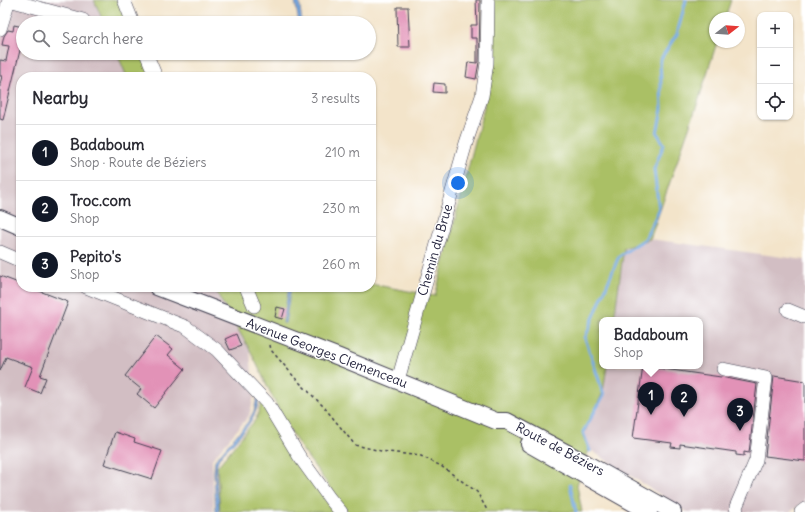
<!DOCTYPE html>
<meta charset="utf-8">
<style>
body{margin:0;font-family:Delius,sans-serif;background:#f7f7f7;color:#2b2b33}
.controls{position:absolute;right:12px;top:12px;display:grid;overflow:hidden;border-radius:8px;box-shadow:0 1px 3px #0004}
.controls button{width:36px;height:36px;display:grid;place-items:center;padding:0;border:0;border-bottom:1px solid #e1e1e2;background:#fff;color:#2b2b33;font:20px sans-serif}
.compass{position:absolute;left:709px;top:12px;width:36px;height:36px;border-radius:50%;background:#fff;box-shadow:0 1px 3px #0004;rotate:73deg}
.you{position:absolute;left:458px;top:183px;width:14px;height:14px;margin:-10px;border:3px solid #fff;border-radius:50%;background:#1a73e8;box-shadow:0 0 0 6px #1a73e833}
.badge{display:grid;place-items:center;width:26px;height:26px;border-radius:50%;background:#111827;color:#fff;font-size:13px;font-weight:700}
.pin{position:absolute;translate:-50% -33px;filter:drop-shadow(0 1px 2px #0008)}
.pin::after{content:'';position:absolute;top:21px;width:14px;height:12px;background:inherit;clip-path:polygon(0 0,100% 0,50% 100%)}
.popup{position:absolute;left:599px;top:317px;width:104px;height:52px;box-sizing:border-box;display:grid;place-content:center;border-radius:8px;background:#fff;filter:drop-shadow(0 1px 3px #0005);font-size:13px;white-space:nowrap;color:#7c7c81}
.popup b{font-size:15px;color:#2b2b33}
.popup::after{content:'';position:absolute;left:50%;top:100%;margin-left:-8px;border:8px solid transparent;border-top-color:#fff}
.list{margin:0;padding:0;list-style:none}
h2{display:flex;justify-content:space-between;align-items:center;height:52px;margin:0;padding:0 16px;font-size:17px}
h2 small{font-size:13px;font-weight:400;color:#7c7c81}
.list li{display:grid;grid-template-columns:26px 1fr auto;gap:12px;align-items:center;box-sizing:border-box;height:56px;padding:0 16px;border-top:1px solid #e1e1e2}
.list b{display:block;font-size:15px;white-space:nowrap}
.list p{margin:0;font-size:13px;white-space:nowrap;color:#7c7c81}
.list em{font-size:13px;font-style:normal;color:#7c7c81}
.icon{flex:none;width:22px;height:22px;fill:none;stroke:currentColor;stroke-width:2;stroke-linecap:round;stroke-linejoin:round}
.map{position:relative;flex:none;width:805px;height:512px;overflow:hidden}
.search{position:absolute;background:#fff;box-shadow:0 1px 3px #0004;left:16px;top:16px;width:360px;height:44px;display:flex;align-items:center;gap:10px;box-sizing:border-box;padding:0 14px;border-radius:22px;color:#7c7c81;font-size:15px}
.panel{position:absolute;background:#fff;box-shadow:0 1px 3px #0004;left:16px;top:72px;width:360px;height:220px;border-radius:16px}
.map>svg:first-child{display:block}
</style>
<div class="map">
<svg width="805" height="512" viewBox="0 0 805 512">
<rect width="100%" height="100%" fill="#fff"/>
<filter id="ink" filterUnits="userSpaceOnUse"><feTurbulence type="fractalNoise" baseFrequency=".025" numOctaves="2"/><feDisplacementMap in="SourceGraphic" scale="8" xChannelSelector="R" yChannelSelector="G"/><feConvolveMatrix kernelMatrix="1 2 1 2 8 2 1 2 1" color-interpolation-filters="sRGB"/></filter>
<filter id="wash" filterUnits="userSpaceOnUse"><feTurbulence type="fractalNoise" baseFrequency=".012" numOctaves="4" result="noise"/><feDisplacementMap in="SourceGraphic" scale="16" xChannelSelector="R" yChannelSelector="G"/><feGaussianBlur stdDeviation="0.9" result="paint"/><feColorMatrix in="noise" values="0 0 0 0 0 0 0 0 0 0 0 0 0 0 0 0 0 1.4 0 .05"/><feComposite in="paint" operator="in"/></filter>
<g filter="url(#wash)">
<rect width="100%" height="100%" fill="#f3e4ca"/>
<path fill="#d2bec3" d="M0,0h94l10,23h-81v30h94l10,24h-106v210h194l5,13 30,50 4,47 -5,19 -37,43 2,53h-214z
M650,239l155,21v242l-15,10h-103l-98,-63 -6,-13 20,-44 4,-26h93v-46h-86l10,-72z"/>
<path fill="#aac065" stroke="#667150" d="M94,0h26l10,23h-26z
M492,0h239l-6,18h-10v24h2l-19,60 -48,137 -26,9 -10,72h-12v46h5l-4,26 -20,44 6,13 -12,36 5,27h-234l-47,-64 -17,-27 -34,-71 -30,-51 -5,-12h156v-3l64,12 49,-189z
M117,53h25l10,24h-25z
M262,402l72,110h-114l-3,-45 39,-48z"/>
<path fill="#78ace5" stroke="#4d6790" d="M295,0h4l3,23h-3z
M289,287h2l-6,36h-2z
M257,398l2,2c-4,20 -16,32 -29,46 -5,5 -11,10 -13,17 -3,11 1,32 2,43l-1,6h-2l-2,-40 1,-12 33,-38 6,-11z"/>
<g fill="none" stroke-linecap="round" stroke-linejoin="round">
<path stroke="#78ace5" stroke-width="3" d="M590,451l-7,-19 21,-37 -19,-57 34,-82 26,-17 14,-29 -5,-41 10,-25 -7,-11 5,-24 -2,-49 17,-26 9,-34
M570,485l6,27"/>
</g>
<g id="blocks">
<path fill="#e292b7" d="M476,0h4l-1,62 -3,17 -10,-2 2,-15 9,1v-25h-6v-13h6z
M397,7h11l2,40h-12z
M14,25l9,2v11l-20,82 -3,-1v-35l2,-8h-2v-16l6,1 3,-15 -7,-1 2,-9 4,-6 5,1z
M434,83l11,1v9l-12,-1z
M0,276l21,8v3h8l39,15 -28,74 6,2 -6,15 -15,-6 8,-20 -27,-10 -6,14z
M277,307l8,2 -3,10 -7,-2z
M236,334l5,12 -11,4 -5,-11z
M156,336l17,13 -5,6 17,14 -31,39 -17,-14 4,-5 -16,-13z
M643,366l78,11 36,7 -8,69 -5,-1v4l-8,-1v-3l-56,-8v4l-9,-1 1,-4 -39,-5z
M774,376l31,5v80l-40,-5z
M115,432l20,7 -1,3 28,9 -10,28 -48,-15z"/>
</g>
</g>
<g filter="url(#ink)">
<use href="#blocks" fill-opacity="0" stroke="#413f50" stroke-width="1"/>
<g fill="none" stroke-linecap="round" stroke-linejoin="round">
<g stroke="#413f50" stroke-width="14">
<path id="minor" d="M9,0l74,20
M124,0l9,23
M0,29l9,-29
M146,53l10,24
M0,252l21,9
M86,287l100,40 31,23 50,53 32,53 31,43 11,13
M246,287l8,19
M788,310l17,7
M723,369l43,9 -10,82 -20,47 1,5
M398,380l68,-237 16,-47 5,-33 1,-61
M801,512l4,-3"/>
</g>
<g stroke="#413f50" stroke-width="18">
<path id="major" d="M0,218l21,9
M157,287l182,70 157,64h11l77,41 89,50
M529,444l120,68"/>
</g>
<path stroke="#413f50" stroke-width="1.5" stroke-dasharray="3 3" stroke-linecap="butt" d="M270,345l1,5 25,29 28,28 31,38 26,6 40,5 20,10 36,26 10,18"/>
<use href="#minor" stroke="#fff" stroke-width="13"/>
<use href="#major" stroke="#fff" stroke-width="16"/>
</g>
</g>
<g text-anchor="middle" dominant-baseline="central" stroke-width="3" stroke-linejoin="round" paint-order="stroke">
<g font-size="13" fill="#22223b" stroke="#fff">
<text transform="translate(435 250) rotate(-74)">Chemin du Brue</text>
<text transform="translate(327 353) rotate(21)">Avenue Georges Clemenceau</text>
<text transform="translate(560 449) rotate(28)">Route de Béziers</text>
</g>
</g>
</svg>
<div class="controls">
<button>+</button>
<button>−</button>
<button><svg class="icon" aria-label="locate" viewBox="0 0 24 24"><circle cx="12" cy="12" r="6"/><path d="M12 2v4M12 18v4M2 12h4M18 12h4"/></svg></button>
</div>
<svg class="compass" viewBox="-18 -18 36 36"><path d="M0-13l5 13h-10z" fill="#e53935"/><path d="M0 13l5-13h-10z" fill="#7c7c81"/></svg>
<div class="you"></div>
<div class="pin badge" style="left:651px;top:415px">1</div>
<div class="popup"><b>Badaboum</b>Shop</div>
<div class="pin badge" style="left:684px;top:417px">2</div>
<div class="pin badge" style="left:740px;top:431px">3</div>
<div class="search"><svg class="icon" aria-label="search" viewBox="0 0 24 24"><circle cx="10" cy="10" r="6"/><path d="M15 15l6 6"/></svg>Search here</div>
<section class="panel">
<h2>Nearby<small>3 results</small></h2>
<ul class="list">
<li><span class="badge">1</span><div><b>Badaboum</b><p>Shop · Route de Béziers</p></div><em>210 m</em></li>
<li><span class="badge">2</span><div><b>Troc.com</b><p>Shop</p></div><em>230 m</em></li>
<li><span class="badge">3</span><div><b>Pepito's</b><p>Shop</p></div><em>260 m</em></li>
</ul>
</section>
</div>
